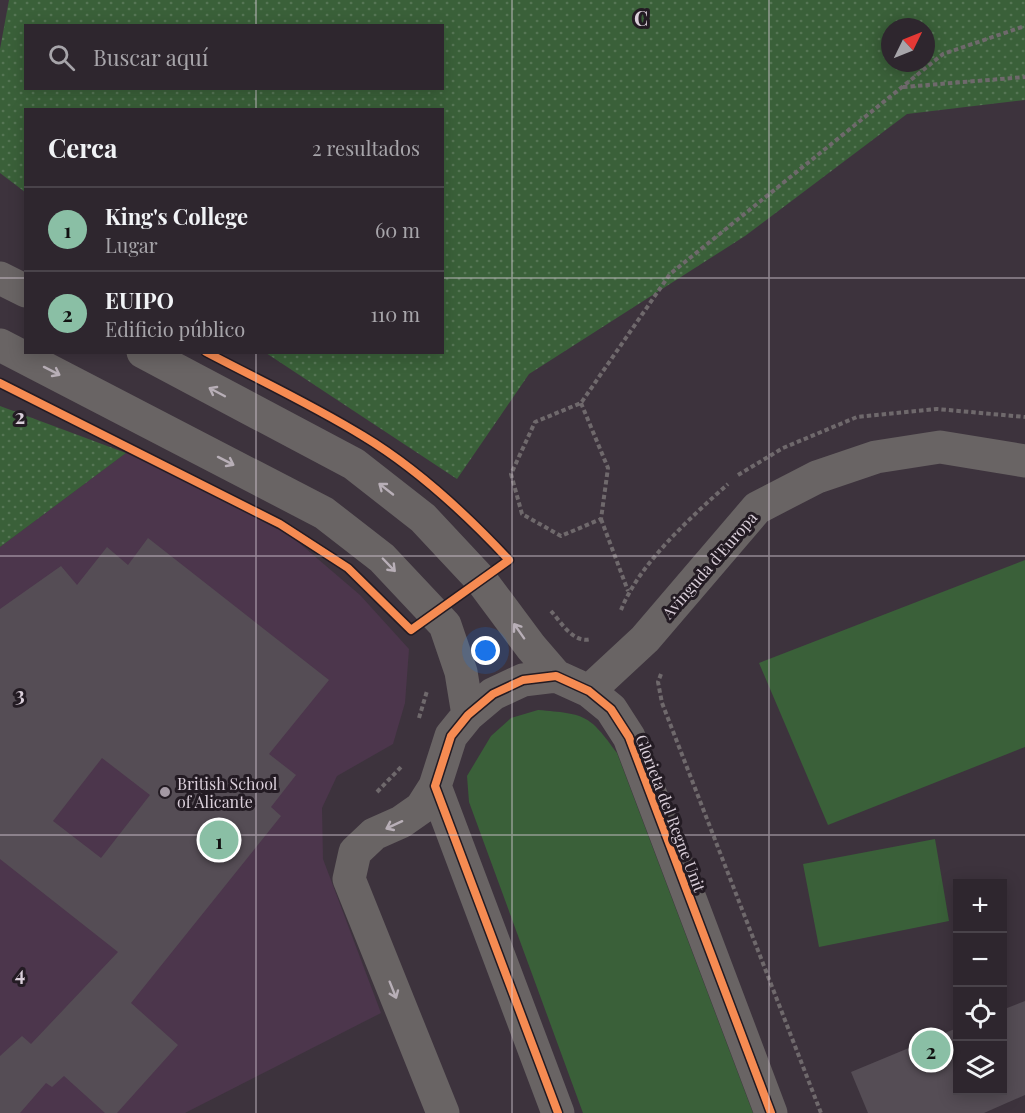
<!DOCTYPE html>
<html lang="es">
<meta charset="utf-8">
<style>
body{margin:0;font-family:"Playfair Display",serif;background:#3a323a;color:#f1f3f6}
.controls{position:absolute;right:18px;bottom:18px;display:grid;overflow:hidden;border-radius:0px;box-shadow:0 3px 15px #0003}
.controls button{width:54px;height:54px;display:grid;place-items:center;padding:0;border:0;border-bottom:2px solid #49434a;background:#2e262e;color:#f1f3f6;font:30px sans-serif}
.compass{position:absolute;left:881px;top:18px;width:54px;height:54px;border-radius:50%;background:#2e262e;box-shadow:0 3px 15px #0003;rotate:47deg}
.you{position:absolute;left:486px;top:651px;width:21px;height:21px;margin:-15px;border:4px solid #fff;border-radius:50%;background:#1a73e8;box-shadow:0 0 0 9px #1a73e833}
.badge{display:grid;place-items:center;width:39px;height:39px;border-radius:50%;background:#8abfa5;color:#111;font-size:20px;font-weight:700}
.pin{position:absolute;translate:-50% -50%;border:3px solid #fff;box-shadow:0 2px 6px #0006}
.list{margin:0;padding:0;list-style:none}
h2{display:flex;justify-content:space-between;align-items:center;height:78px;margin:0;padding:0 24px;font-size:26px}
h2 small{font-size:20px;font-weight:400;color:#a7a5aa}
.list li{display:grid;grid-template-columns:39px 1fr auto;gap:18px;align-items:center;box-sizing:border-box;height:84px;padding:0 24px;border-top:2px solid #49434a}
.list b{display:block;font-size:22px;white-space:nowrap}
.list p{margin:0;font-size:20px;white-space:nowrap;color:#a7a5aa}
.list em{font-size:20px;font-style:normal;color:#a7a5aa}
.icon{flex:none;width:33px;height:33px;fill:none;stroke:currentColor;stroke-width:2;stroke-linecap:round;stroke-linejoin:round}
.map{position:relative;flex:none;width:1025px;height:1113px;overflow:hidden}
.search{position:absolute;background:#2e262e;box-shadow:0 3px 15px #0003;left:24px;top:24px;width:420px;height:66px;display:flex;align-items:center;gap:15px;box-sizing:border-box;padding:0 21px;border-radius:0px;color:#a7a5aa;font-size:22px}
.panel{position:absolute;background:#2e262e;box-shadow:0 3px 15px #0003;left:24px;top:108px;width:420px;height:246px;border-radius:0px}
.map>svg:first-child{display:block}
</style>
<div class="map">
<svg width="1025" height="1113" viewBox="0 0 1025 1113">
<defs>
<pattern id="grass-dots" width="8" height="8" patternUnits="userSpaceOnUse" patternTransform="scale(1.5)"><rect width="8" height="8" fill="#3a6039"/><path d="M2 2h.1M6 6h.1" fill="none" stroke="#567655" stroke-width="1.8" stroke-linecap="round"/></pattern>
</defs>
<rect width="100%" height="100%" fill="#3d333d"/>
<path fill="#4c364c" d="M126,453l57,26 108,57 69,59 49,54 -4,54 -12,41 -56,32 -15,32 1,51 58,154 -196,100h-185v-566z"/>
<path fill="url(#grass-dots)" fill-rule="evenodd" d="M9,0h1016v100l-118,14 -162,122 -216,138 -72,105 -191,-126 176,-1v-242h-416l-1,82 -25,-19v-124zM26,26h416v62h-416zM890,27h36v36h-36z
M0,406l126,47 -126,94z"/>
<path fill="#3a6039" d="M1025,560v187l-197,78 -69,-162z
M538,710c47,4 51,4 79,43l136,360h-170l-114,-311 -2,-26 24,-40 20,-18z
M935,839l14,82 -130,26 -16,-83z"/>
<path fill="#554d55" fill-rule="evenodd" d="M148,538l181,142 -60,74 27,21 -25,32 10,9 -150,187 47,42 -61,68h-12l-41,-37 -12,11 -6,-4 -26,30h-20v-57l22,-20 9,8 87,-92 -118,-93v-250l61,-43 16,19 30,-38 21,18zM102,758l48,37 -49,63 -48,-37z
M1025,1001v94l-41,18h-116l-17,-41 106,-44v62h45v-80z"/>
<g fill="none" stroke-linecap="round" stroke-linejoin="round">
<path stroke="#6f696c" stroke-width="4" stroke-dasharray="4.5 3" stroke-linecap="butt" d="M903,87l122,-10
M581,403l27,65 -7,51 -40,17 -39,-22 -11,-40 24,-52 46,-19 89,-129 273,-220 82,-28
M738,475l45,-27 74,-31 80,-8 88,8
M601,519l27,72
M621,610c18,-46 70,-93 107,-126
M551,611c10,11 22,33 40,28
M661,674l-3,8 4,21 159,410
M419,718l8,-27
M377,792l26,-27"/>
<path stroke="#696464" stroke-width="33" d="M0,278l26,13
M0,345l324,168 58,45 63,67 16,47 7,43
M143,352l211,112 69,54 58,62 50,67 25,29
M589,691l56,-52 112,-131 60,-31 59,-20 64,-10 85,14
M435,786l-14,22 -20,14 -27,12 -19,18 -6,27 94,234
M558,1113l-123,-327 16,-50 17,-21 25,-21 30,-14 33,-4 33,15 22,18 18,28 142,376"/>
<g stroke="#231b23" stroke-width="11">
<path id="cycleway" d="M0,383l280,141 68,44 63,62 98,-70c-43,-46 -91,-91 -146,-124 -50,-31 -104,-56 -157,-84
M558,1113l-123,-327 16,-50 17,-21 25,-21 30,-14 33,-4 33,15 22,18 18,28 142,376"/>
</g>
<use href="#cycleway" stroke="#f68b52" stroke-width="8"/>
</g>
<defs><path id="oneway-shaft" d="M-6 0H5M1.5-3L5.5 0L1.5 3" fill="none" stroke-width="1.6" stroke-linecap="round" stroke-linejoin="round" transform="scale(1.5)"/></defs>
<g stroke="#b8afb7">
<use href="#oneway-shaft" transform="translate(52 371) rotate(27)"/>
<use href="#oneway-shaft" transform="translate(217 392) rotate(-152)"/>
<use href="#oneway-shaft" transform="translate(226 461) rotate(27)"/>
<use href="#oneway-shaft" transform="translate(386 489) rotate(-142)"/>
<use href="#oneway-shaft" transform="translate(389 565) rotate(46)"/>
<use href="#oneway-shaft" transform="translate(519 631) rotate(-125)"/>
<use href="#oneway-shaft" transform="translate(394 825) rotate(155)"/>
<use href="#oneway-shaft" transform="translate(393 990) rotate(68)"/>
</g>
<path fill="none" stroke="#dacfda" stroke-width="1.5" stroke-opacity="0.55" d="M256,0v26M512,0v1113M769,0v1113M256,88v22M0,278h26M442,278h583M256,352v761M0,556h1025M0,835h1025"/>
<circle fill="#a398a3" stroke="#231b23" stroke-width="2" cx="165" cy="792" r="6"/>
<g text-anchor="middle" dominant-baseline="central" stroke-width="6" stroke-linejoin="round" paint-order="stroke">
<g font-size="16" fill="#dacfda" stroke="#231b23">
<text transform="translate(709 565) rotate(-49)">Avinguda d'Europa</text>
<text transform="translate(671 813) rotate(69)">Glorieta del Regne Unit</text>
</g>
<g font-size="16" fill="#dacfda" stroke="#231b23" text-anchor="start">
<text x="177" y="783">British School<tspan x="177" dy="18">of Alicante</tspan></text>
</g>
</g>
<g font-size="20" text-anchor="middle" font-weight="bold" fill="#dacfda" stroke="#231b23" stroke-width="6" stroke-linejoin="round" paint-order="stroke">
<text x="641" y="26">C</text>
<text x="20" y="424">2</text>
<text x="20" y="702">3</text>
<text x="20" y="981">4</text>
</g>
</svg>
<div class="controls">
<button>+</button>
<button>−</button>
<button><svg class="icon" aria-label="locate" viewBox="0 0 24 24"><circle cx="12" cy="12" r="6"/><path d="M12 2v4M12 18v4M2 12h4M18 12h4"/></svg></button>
<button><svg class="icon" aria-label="layers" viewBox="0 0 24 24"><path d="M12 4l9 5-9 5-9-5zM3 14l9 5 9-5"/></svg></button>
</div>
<svg class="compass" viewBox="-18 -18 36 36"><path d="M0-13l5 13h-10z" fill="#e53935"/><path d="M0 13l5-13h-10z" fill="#a7a5aa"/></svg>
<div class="you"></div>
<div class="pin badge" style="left:219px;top:840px">1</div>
<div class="pin badge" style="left:931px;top:1050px">2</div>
<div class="search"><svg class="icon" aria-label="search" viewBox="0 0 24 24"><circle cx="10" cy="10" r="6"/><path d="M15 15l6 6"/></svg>Buscar aquí</div>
<section class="panel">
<h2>Cerca<small>2 resultados</small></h2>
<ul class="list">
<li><span class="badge">1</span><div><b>King's College</b><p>Lugar</p></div><em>60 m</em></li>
<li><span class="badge">2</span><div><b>EUIPO</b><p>Edificio público</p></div><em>110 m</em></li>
</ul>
</section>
</div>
